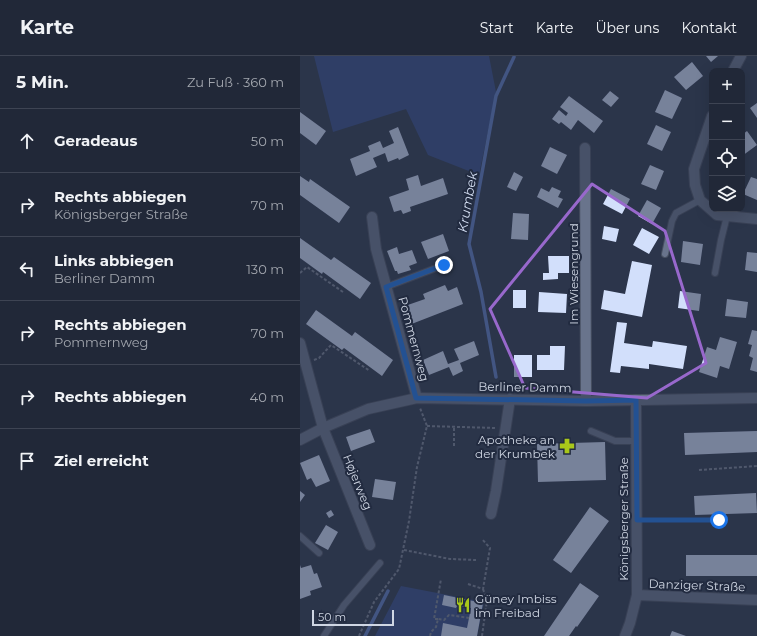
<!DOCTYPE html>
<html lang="de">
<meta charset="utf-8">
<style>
body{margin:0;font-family:Montserrat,sans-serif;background:#2d3443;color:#f1f3f6}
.controls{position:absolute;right:12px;top:12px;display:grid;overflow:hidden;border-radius:8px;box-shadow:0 4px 16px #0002}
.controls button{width:36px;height:36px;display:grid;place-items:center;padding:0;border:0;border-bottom:1px solid #3e4453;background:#212838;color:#f1f3f6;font:20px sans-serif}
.scale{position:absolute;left:12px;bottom:10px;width:82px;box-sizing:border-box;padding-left:4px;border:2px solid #cfd6e3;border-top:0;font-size:11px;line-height:14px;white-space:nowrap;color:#cfd6e3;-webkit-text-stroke:3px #222b40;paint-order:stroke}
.stop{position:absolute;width:12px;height:12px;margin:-9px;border:3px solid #1a73e8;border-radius:50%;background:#fff}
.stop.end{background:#1a73e8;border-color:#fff;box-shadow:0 1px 4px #0008}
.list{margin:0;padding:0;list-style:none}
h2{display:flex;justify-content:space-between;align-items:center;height:52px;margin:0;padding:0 16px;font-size:17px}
h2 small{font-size:13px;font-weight:400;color:#a2a6ae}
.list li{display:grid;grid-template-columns:26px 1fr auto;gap:12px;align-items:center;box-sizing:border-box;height:64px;padding:0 16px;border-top:1px solid #3e4453}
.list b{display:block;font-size:15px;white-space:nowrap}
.list p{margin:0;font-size:13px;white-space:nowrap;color:#a2a6ae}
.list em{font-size:13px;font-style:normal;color:#a2a6ae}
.icon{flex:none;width:22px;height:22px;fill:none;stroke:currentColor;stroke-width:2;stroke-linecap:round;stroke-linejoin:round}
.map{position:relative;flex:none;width:457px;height:580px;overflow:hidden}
header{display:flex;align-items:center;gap:24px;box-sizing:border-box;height:56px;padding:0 20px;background:#212838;border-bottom:1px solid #3e4453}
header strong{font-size:19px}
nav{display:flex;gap:22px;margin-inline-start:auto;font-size:14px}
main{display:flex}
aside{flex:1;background:#212838}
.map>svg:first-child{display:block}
</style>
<header>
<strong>Karte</strong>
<nav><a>Start</a><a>Karte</a><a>Über uns</a><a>Kontakt</a></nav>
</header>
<main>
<aside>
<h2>5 Min.<small>Zu Fuß · 360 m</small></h2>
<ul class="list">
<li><svg class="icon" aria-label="ahead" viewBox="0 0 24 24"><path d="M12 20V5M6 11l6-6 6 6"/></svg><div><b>Geradeaus</b></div><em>50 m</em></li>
<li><svg class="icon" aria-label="right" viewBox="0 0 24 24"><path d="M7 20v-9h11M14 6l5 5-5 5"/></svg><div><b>Rechts abbiegen</b><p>Königsberger Straße</p></div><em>70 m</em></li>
<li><svg class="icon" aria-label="left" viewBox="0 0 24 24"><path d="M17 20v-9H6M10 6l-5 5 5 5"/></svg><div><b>Links abbiegen</b><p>Berliner Damm</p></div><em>130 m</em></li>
<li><svg class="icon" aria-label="right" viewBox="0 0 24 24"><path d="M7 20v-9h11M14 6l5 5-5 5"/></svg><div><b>Rechts abbiegen</b><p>Pommernweg</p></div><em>70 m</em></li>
<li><svg class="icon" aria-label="right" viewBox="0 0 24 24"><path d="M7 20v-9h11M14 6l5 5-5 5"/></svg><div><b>Rechts abbiegen</b></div><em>40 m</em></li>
<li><svg class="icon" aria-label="arrive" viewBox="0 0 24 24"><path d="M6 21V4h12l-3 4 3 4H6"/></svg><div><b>Ziel erreicht</b></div></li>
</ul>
</aside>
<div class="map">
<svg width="457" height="580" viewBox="0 0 457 580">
<rect width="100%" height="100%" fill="#2c354b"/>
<path fill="#334b87" d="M14,0h175l7,36 -17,83 -51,-20 -22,-46 -73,23z
M101,530l83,16 -7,34h-102z"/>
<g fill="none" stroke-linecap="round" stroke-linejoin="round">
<path stroke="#5d7cc5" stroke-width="3.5" d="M196,321l-15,-85 -12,-48 27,-148 18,-39
M65,580l23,-45"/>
</g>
<path fill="#d2dffb" d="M406,0h12l-7,6z
M392,6l11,14 -17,14 -12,-13z
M365,34l17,8 -10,21 -17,-7z
M310,35l9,7 -8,9 -9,-7z
M269,40l34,25 -9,12 -16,-13 -7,10 -10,-8 -2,2 -7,-5 7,-9 7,6 2,-3 -8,-6z
M457,47v15l-7,-10z
M0,56l26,19 -10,14 -16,-12z
M356,69l15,7 -9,19 -15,-7z
M98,71l11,28 -10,5 -1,-2 -10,4 -3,-9 -12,5 4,9 -21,9 -6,-17 20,-8 -2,-5 12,-5 3,7 11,-5 -5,-12z
M447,75l10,14 -15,11v-21z
M250,91l17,8 -10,19 -16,-8z
M350,109l14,6 -8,19 -15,-6z
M214,116l9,5 -7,14 -9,-4z
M118,119l3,11 22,-8 5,16 -38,13 1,4 -8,3 -2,-4 -7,2 -5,-15 20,-7 -3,-11z
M0,120l9,6 1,-3 40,28 -11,16 -39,-28z
M451,121l6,2v21l-14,-6z
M252,131l9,4 -3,6 5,2 -5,9 -21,-11 4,-9 8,4z
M311,133l19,10 -8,15 -19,-10z
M347,144l14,8 -9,16 -14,-8z
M213,157l16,1 -1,26 -17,-1z
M304,170l15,3 -3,13 -14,-3z
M342,172l17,9 -10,17 -16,-9z
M143,178l6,17 -21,8 -7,-17z
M0,182l31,22 3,-3 37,26 -11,16 -37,-27 -1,2 -22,-16z
M383,185l20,3 -3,21 -19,-3z
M97,191l2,7 13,-4 5,13 -8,3 2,4 -13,4 -1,-3h-2l-8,-20z
M447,196l10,1v19l-12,-2z
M248,200h21v17h-11v6l-15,1v-7h6z
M332,205l20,4 -10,52 -41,-8 3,-19 21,4z
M145,229l3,6 9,-4 6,17 -54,21 -7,-18 23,-8 -2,-5z
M213,234h13v18h-13z
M380,235l21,3 -2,17 -21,-3z
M239,236l28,2 -1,19 -28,-1z
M427,243l21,3 -2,16 -21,-2z
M16,254l36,26 3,-4 38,28 -11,16 -38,-28 -2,2 -36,-26z
M317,266l10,1 -3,20 28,4 1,-6 34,5 -4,23 -34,-5v5l-28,-3 -1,7 -10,-1z
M452,274l5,1v41l-7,-2 3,-12 -4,-2 3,-11 -4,-1z
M420,281l17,5 -8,27 -9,-3 -3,12 -18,-6 8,-25 9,3z
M174,285l5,14 -19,8 3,8 -10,5 -4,-9 -20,8 -6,-15 20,-9 5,13 11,-4 -5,-11z
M250,290h15l-1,24h-27v-15h13z
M214,299h18v22h-18z
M70,373l5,13 -24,9 -5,-14z
M457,375v21l-72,3 -1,-22z
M305,386l1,38 -68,2 -1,-38z
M19,399l11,26 -14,6 -5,-9 -4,2 -7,-17z
M75,423l21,3 -3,18 -21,-3z
M0,435l5,4 -5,7z
M456,437l1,20 -62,2 -1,-19z
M290,451l19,14 -38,52 -18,-13z
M31,454l3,5 -5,3 -3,-5z
M26,469l12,7 -10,18 -13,-7z
M386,499h71v21h-71z
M0,509l1,3 10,-3 3,9 3,-1 5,14 -12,4 1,4 -11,4z
M280,527l19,13 -22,31 -1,-1 -7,10h-25z
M144,539l39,8 -6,33h-36l2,-13 24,5 4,-20 -14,-2 -1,2 -14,-3z
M372,575l14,5h-16z"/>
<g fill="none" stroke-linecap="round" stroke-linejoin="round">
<g stroke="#485062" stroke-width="8">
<path id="service" d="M365,198l7,-33 4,-8 24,-13
M415,217l6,-33 6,-24
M86,231l58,-22
M291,375l24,10h21
M0,480l19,17
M24,580l20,-31 36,-42"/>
</g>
<g stroke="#485062" stroke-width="12">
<path id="minor" d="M433,15l8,-15
M412,60l-18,53 1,16 5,15 17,15 40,4
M285,92l1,253
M72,161l4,32 41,149
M0,287l23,85 47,117
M191,458l5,-23 14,-92
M337,539l120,5
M325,580l5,-13 7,-28 -1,-195"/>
</g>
<g stroke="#485062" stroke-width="12">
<path id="secondary" d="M0,384l23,-12 45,-19 49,-11 169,3 171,-3"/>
</g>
<path stroke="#7b8394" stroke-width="2" stroke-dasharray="3 2" stroke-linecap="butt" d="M0,217l7,-6 36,25
M14,304l5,-2 12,-13 39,26
M127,370l68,2
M154,390v-19
M399,414l58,-4
M346,464h73
M104,494l46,9 26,1
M168,528l15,5 7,-41 -8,-9
M138,563h-4l7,-40
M59,580l15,-34 25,-33 10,-48 8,-54 10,-41 -7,-18
M130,580l1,-4 5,-5 2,-8 6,1 5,-5 20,3
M182,580l5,-36 -4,-11"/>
<use href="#service" stroke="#69748c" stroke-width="6"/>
<use href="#minor" stroke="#69748c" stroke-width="10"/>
<use href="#secondary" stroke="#69748c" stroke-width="10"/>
</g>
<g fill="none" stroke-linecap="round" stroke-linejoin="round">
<path stroke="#1a73e8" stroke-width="5" d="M144,209l-58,22 30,111 170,3 50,-1 1,120h82"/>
</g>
<path d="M0 0H457V580H0ZM292,128l73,47 41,132 -59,35 -122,-10 -35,-79z" fill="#2c354b" fill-opacity=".55" fill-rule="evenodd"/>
<path fill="none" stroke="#9868cc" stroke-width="3" stroke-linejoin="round" d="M292,128l73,47 41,132 -59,35 -122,-10 -35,-79z"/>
<defs>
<g id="pharmacy-bare" transform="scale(1.2)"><path d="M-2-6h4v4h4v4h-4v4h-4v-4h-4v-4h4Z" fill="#a9c71a" stroke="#222b40" stroke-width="2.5" paint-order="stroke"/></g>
<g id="restaurant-bare" transform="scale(1.2)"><path d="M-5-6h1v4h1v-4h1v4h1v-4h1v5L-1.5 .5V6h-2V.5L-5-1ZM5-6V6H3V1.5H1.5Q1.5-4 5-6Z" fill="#a9c71a" stroke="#222b40" stroke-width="2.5" paint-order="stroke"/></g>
</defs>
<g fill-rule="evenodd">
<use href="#pharmacy-bare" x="267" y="390"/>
<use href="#restaurant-bare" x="163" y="549"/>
</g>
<g text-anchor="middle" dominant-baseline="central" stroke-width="4" stroke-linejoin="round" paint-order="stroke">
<g font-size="12" fill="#cfd6e3" stroke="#222b40">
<text transform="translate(273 218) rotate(-90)">Im Wiesengrund</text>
<text transform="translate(114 283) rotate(75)">Pommernweg</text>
<text transform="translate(225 331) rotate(1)">Berliner Damm</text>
<text transform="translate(58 426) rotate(68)">Højerweg</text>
<text transform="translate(323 463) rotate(-90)">Königsberger Straße</text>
<text transform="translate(397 529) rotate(2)">Danziger Straße</text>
</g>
<g font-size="12" fill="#cfd6e3" stroke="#222b40" text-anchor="end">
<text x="255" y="383">Apotheke an<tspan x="255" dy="14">der Krumbek</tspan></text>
<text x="175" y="542" text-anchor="start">Güney Imbiss<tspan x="175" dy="14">im Freibad</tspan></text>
</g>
<g font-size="13" font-style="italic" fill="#d1dbef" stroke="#222b40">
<text transform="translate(167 146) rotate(-80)">Krumbek</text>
</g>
</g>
</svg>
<div class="controls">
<button>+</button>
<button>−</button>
<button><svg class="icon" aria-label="locate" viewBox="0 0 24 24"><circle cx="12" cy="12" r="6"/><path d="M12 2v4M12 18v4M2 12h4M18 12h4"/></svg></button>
<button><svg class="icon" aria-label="layers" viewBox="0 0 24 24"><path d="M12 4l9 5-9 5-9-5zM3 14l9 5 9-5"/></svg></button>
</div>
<div class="scale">50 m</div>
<div class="stop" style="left:419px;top:464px"></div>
<div class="stop end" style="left:144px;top:209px"></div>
</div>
</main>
